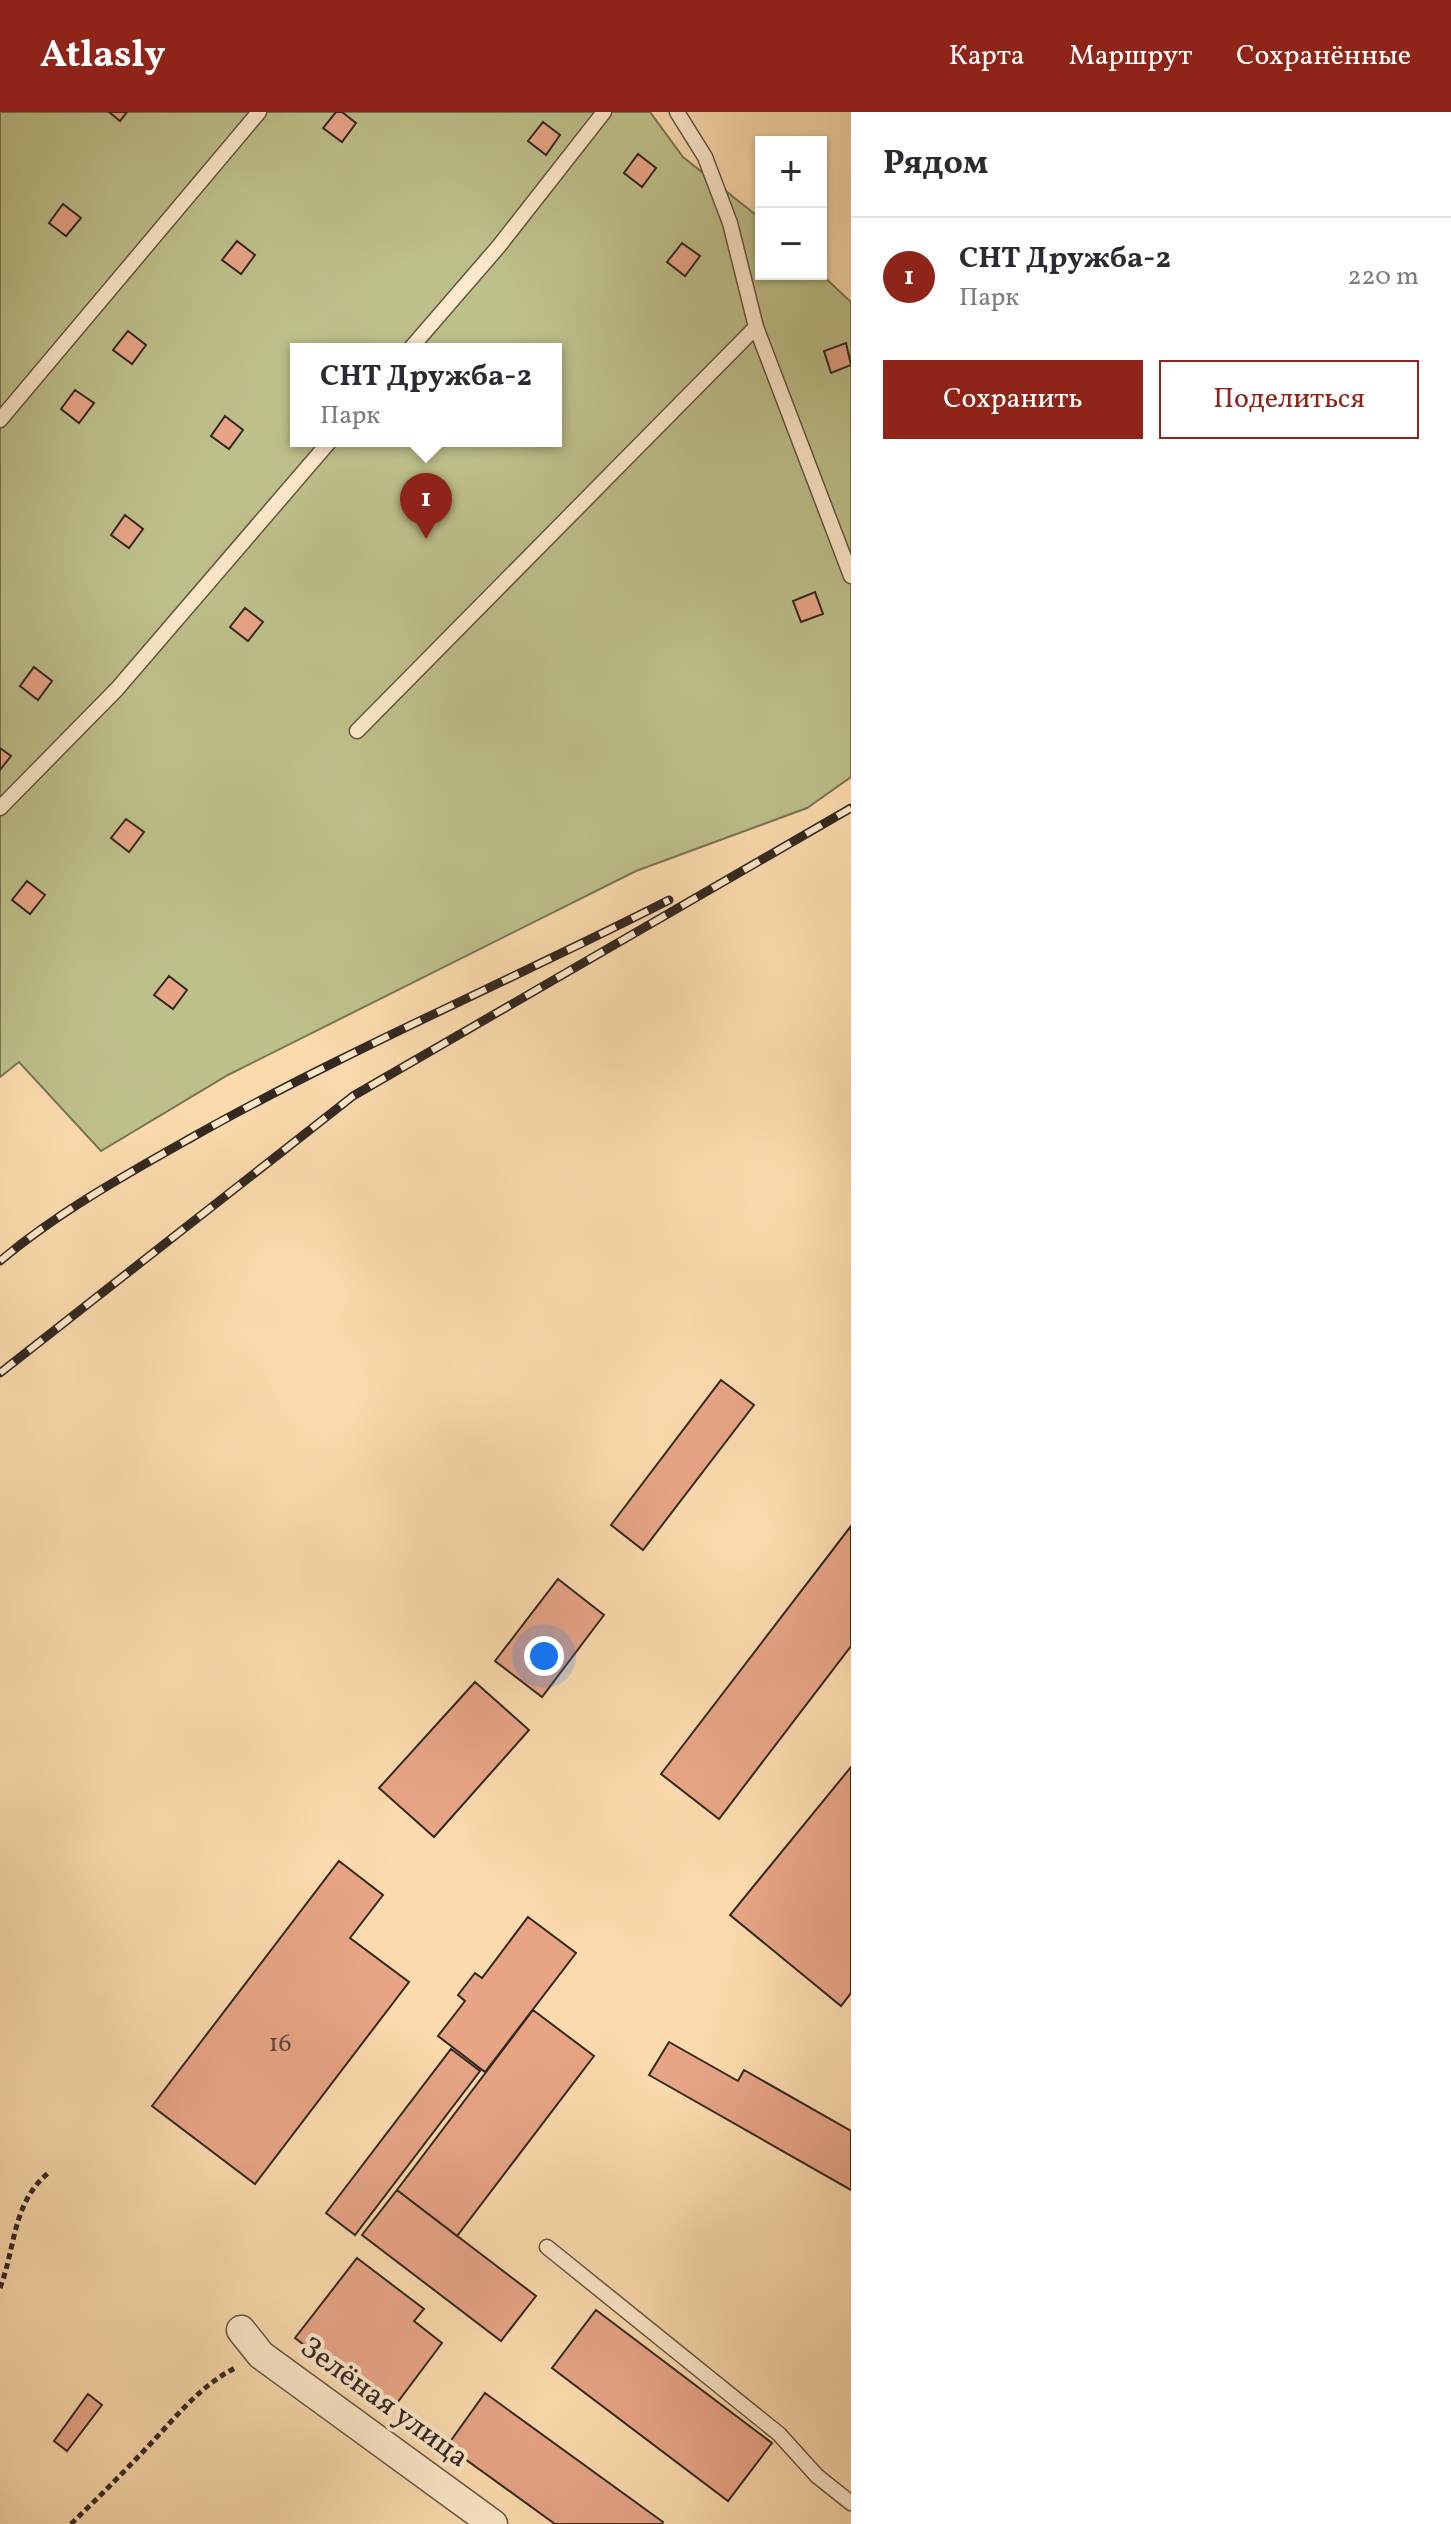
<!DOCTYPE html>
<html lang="ru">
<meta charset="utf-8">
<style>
body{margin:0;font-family:Vollkorn,serif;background:#f7f7f7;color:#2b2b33}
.controls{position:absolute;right:24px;top:24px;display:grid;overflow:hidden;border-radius:0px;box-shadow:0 2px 6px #0004}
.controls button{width:72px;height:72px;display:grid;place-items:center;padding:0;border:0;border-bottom:2px solid #e1e1e2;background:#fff;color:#2b2b33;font:40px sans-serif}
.you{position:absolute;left:544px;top:1544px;width:28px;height:28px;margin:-20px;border:6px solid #fff;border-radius:50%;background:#1a73e8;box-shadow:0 0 0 12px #1a73e833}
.badge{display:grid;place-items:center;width:52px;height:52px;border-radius:50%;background:#8f2418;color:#fff;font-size:26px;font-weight:700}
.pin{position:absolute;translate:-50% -66px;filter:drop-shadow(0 2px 4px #0008)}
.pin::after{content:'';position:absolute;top:42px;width:28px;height:24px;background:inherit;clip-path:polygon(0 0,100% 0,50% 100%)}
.popup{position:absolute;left:290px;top:231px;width:272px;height:104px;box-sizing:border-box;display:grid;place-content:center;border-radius:0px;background:#fff;filter:drop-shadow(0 2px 6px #0005);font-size:26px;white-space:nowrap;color:#7c7c81}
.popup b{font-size:30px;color:#2b2b33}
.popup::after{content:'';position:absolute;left:50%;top:100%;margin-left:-16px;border:16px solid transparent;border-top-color:#fff}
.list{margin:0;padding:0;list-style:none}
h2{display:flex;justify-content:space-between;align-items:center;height:104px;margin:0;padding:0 32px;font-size:34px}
h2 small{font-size:26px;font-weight:400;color:#7c7c81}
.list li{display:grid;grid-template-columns:52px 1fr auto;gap:24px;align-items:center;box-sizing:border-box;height:120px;padding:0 32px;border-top:2px solid #e1e1e2}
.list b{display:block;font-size:30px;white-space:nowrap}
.list p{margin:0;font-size:26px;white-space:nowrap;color:#7c7c81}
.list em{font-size:26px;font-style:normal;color:#7c7c81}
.actions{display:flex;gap:16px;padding:24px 32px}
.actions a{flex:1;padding:18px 0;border:2px solid #8f2418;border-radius:0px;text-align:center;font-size:28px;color:#8f2418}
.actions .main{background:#8f2418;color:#fff}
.map{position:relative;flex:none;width:851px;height:2412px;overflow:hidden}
header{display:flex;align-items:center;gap:48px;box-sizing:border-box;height:112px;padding:0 40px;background:#8f2418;color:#fff}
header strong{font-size:38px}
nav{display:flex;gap:44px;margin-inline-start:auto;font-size:28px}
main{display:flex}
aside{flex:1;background:#fff}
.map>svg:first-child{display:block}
</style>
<header>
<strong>Atlasly</strong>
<nav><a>Карта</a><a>Маршрут</a><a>Сохранённые</a></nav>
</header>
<main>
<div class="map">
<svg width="851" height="2412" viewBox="0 0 851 2412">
<rect width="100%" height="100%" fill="#fbdbad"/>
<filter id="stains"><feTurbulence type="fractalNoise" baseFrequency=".0025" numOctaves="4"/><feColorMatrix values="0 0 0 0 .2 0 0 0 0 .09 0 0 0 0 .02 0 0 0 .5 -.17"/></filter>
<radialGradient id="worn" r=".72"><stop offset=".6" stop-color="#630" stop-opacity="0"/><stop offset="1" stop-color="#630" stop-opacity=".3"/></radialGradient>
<path fill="#bec08a" stroke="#787456" stroke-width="2" fill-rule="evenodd" d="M0,0h650l33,45 78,62v55h60l30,28v475l-44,31 -171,63 -408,204 -127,76 -82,-89 -19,15zM296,237h260v92h-260z"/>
<path fill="#e8a586" stroke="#332821" stroke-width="2" d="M109,0h18l-7,9z
M336,0h6l14,11 -14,19 -19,-14z
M543,10l17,13 -14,20 -18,-14z
M638,42l18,14 -14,19 -18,-14z
M63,92l18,14 -15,18 -17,-13z
M237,129l18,14 -14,19 -19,-14z
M682,131l18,13 -15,20 -18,-14z
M128,219l18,14 -14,19 -19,-14z
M846,231l5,22 -20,8 -7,-22z
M75,278l19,13 -15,20 -18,-14z
M225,304l18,14 -14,19 -18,-13z
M125,403l18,14 -14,19 -18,-13z
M815,480l8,22 -22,8 -8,-21z
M245,496l18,14 -15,19 -18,-14z
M34,555l18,14 -14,19 -18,-14z
M0,636l11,8 -11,14z
M126,707l18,13 -15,20 -18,-14z
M27,769l18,14 -15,19 -18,-14z
M169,864l18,14 -14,19 -19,-14z
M721,1268l33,25 -111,145 -32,-25z
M851,1414v120l-132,173 -58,-45z
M558,1467l46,36 -62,82 -47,-36z
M475,1570l54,48 -95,107 -55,-49z
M851,1655v226l-10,13 -111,-91z
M339,1749l44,34 -33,43 59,44 -154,202 -103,-78z
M528,1805l48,36 -91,119 -47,-36 27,-35 -7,-6 17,-22 7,5z
M533,1898l61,46 -137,180 -60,-46z
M669,1930l69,39 6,-11 107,61v59l-202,-115z
M451,1937l29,22 -125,164 -29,-22z
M397,2078l139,106 -35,45 -139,-106z
M357,2146l67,51 -10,12 28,22 -51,68 -96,-73z
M596,2198l176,133 -44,58 -176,-133z
M485,2281l178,129 -1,2h-107l-108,-78z
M88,2282l14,11 -35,46 -13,-10z"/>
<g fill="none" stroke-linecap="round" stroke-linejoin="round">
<g stroke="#655544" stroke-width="17">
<path id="service" d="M677,0l28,45 25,66 26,104 95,249
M410,237l89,-103 105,-134
M0,308l259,-308
M357,619l399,-404
M0,696l117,-119 213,-248
M547,2135l232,187 38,42 34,27"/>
</g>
<g stroke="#655544" stroke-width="31">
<path id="minor" d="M241,2218l20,25 232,169"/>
</g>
<path stroke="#332821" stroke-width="5" stroke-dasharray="6 4" stroke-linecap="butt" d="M0,2176c16,-42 12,-84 48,-115
M71,2412c29,-28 57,-56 84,-85 25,-27 47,-54 80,-71"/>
<use href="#service" stroke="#fce8ca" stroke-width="14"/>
<use href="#minor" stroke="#fce8ca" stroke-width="28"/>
<g stroke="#332821" stroke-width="9">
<path id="rail" d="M0,1149c57,-48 125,-86 189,-122 156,-88 321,-158 480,-239
M0,1261l353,-277 498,-288"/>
</g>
<use href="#rail" stroke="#fce8ca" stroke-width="6" stroke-dasharray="18" stroke-linecap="butt"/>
</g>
<g text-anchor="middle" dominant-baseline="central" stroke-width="8" stroke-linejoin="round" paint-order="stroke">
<g font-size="26" fill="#60473a">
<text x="280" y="1932">16</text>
</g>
<g font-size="30" fill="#332821" stroke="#fce8ca">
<text transform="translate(384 2291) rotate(36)">Зелёная улица</text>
</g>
</g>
<rect width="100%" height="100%" filter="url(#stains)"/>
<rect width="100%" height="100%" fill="url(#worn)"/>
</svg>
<div class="controls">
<button>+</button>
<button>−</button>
</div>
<div class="you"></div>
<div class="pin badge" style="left:426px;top:427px">1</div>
<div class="popup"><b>СНТ Дружба-2</b>Парк</div>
</div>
<aside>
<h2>Рядом<small></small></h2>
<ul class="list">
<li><span class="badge">1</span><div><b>СНТ Дружба-2</b><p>Парк</p></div><em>220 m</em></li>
</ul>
<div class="actions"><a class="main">Сохранить</a><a>Поделиться</a></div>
</aside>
</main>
